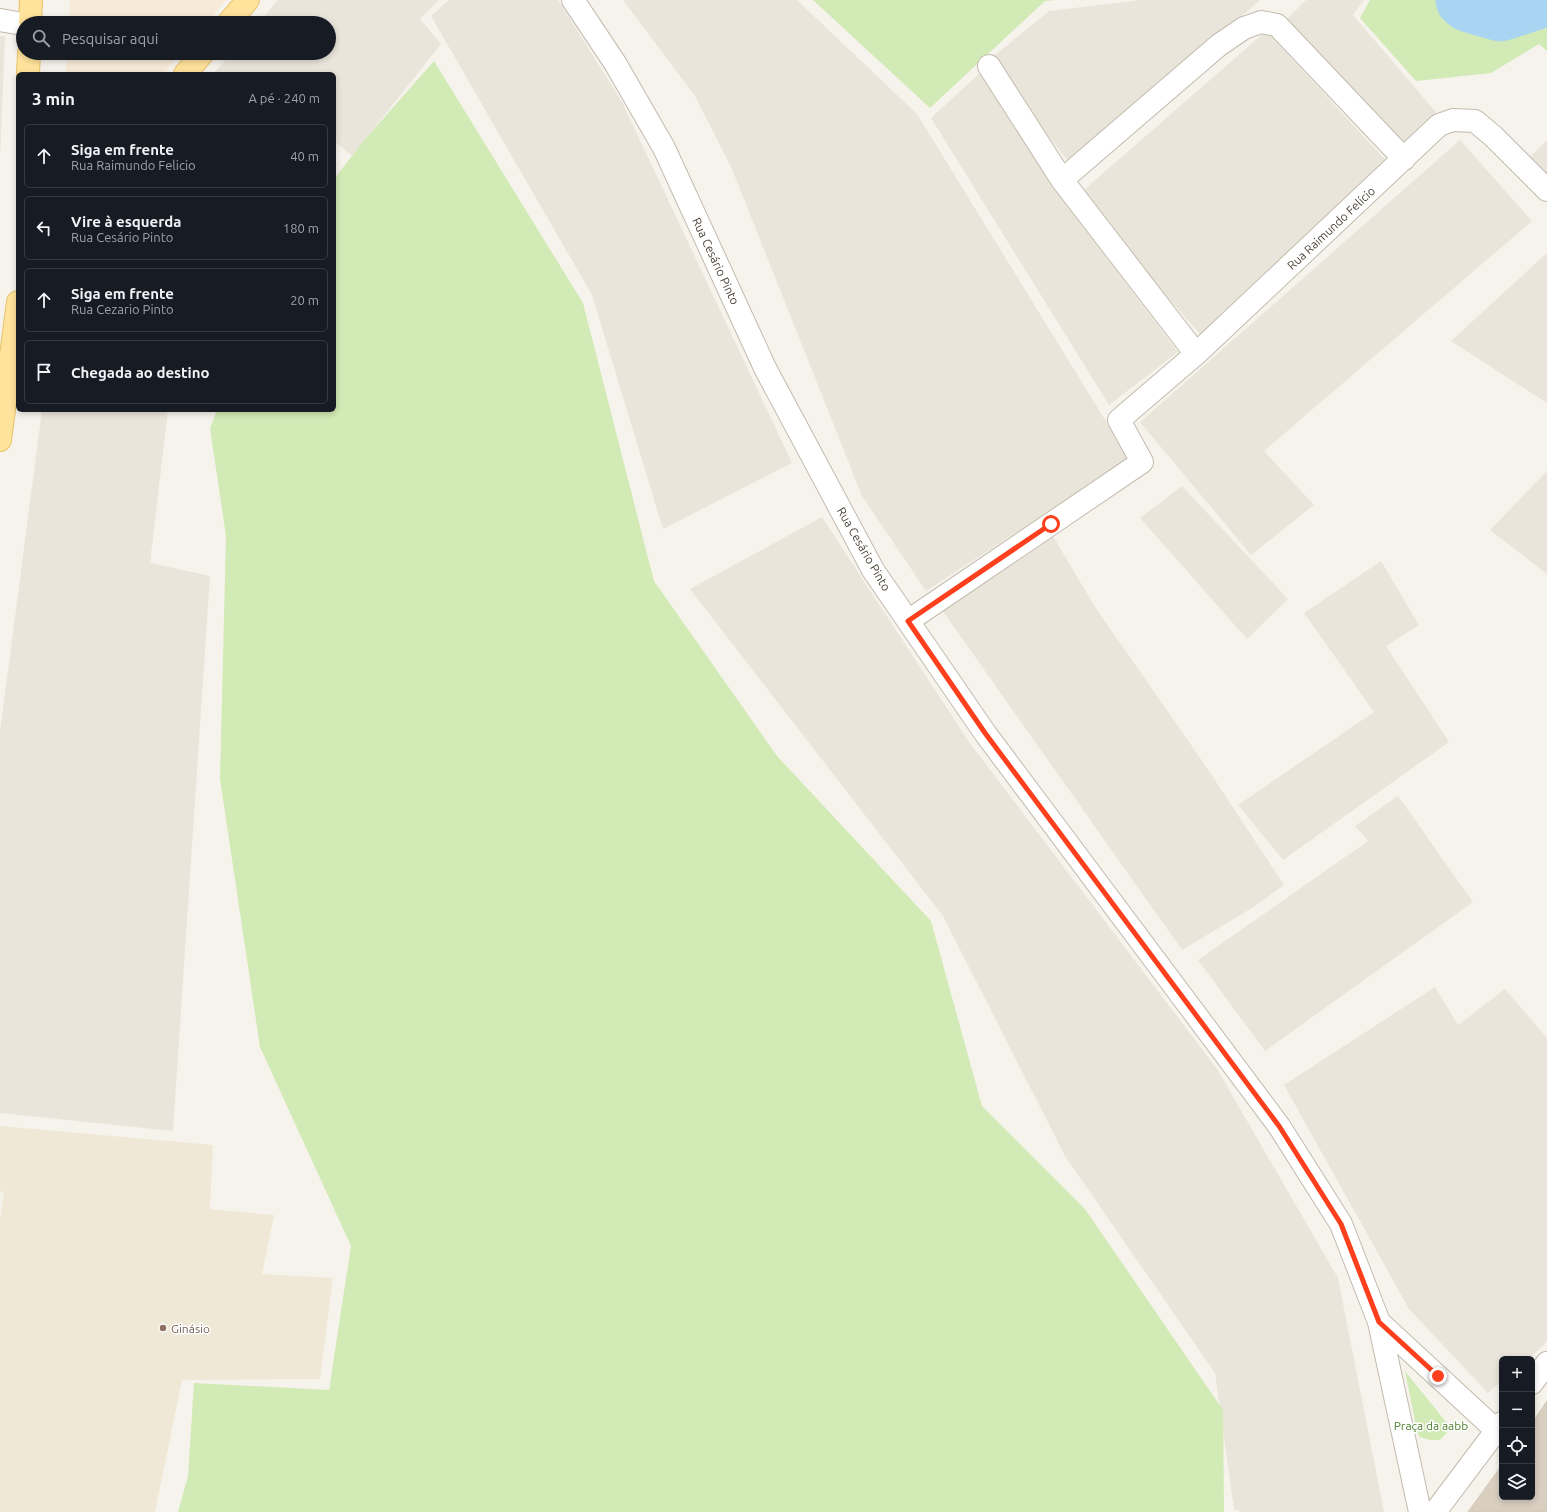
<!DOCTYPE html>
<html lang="pt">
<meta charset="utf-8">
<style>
body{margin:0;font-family:Ubuntu,sans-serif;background:#20242c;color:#f1f3f6}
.controls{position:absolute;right:12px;bottom:12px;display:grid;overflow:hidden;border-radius:6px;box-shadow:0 2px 6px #0003}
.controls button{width:36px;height:36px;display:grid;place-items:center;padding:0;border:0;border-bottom:1px solid #363941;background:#171b24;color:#f1f3f6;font:20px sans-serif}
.stop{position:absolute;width:12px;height:12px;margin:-9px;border:3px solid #fc3f1d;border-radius:50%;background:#fff}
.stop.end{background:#fc3f1d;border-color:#fff;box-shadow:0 1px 4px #0008}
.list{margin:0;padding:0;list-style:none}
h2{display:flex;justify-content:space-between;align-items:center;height:52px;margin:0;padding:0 16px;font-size:17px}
h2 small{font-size:13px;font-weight:400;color:#9ea1a6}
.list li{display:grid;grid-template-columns:26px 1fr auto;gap:12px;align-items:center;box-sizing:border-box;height:64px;margin:0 8px 8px;padding:0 8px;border:1px solid #363941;border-radius:6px}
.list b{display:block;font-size:15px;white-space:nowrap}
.list p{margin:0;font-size:13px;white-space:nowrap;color:#9ea1a6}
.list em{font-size:13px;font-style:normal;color:#9ea1a6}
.icon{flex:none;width:22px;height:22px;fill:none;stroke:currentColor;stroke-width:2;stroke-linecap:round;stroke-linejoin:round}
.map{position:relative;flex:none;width:1547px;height:1512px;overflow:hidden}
.search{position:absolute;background:#171b24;box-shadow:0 2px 6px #0003;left:16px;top:16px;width:320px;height:44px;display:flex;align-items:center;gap:10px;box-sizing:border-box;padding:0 14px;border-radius:22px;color:#9ea1a6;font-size:15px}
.panel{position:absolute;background:#171b24;box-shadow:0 2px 6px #0003;left:16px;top:72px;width:320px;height:340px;border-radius:6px}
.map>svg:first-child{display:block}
</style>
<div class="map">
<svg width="1547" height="1512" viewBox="0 0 1547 1512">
<rect width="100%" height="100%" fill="#f6f3ec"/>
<path fill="#eae5da" d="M278,0h161l-19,19 21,25 -89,112 -18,-15v-67h-121l19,-21h97v-30h-71z
M449,0h109l64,102 170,361 -129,66 -71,-234 -161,-279z
M623,0h174l120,114 212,345 -203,132 -64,-95 -130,-327 -37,-73z
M1141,0h119l-189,165 -82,-105 60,-49z
M1306,0h58l-11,15 87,102 -38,34 -116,-131z
M1266,31l125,135 -189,170 -125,-140z
M0,36h5l-5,121z
M981,72l86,134 111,146 -69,53 -178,-287z
M1460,140l72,81 -268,230 50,54 -63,50 -111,-133z
M1547,140v37l-19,-18z
M1547,253v150l-96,-62z
M42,410h126l-18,153 60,13 -37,555 -173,-18v-381z
M1547,471v103l-57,-44z
M1182,486l106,113 -41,40 -107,-121z
M822,517l147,225 248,327 121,209 46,234h-143l-7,-3 -19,-136 -150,-217 -122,-240 -253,-327z
M1050,531l45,76 110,158 79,120 -32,23 -70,42 -245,-347z
M1381,561l38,64 -33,21 63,96 -166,118 -45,-55 136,-93 -70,-99z
M1398,796l75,106 -208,149 -67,-91 170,-119 -13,-15z
M1435,987l23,38 47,-36 42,49v303l-4,5 -15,13h-26v22l-14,12 -79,-84 -125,-224z"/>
<path fill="#f7ead8" d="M70,0h156l-19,23h-138z
M67,53h114l-18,21h-97z"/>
<path fill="#efe8d6" d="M0,1126l213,19 -3,64 64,6 -12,59 71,4 -13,101 -138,1 -27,132h-155v-291l4,-29 -4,-1z"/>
<path fill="#d2eab5" d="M813,0h243l-11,1 -115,107z
M1370,0h177v51l-8,-7 -48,29 -75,8 -56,-63z
M434,61l149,242 71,278 123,175 154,165 51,185 103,103 138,201 1,102h-1046l10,-36 6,-93 135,7 22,-144 -91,-199 -40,-268 6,-243 -16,-108 7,-18h117v-231l32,-41z
M1405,1371l46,57 -11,12h-10l-10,-3 -6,-10 2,-1z"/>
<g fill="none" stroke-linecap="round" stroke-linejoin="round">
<path stroke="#a9d4f2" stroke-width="57" d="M1464,0l5,4 31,9 40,-13"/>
</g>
<path fill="#d8cfc1" stroke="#d3c7b4" d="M1547,1401v111h-79l34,-47v32h30v-74z"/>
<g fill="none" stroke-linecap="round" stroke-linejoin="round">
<g stroke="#c2bbae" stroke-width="24">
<path id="minor" d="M573,0l42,63 49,85 101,220 108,202 112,163 294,393 62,98 38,98 41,190
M0,20l23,4
M989,66l73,114 134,174
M1062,180l157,-135 25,-17 17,-6 16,3 127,134
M908,621l234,-159 -23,-42 77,-66 243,-229 14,-5 22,1 18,15 54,54
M1379,1322l118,109
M1532,1383l15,-20
M1435,1512l67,-89"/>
</g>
<g stroke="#e6c16a" stroke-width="24">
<path id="major" d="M30,23l1,-23
M228,23l20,-23
M28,74l1,-21
M185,74l18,-21
M0,440l18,-138"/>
</g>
<use href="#minor" stroke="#fff" stroke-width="22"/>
<use href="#major" stroke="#ffe39c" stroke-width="22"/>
</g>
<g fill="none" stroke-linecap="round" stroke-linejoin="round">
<path stroke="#fc3f1d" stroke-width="5" d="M1051,524l-143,97 77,112 294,393 62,98 38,98 59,54"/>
</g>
<circle fill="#8d6e63" stroke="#fff" stroke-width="1.5" cx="163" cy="1328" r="4"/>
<g text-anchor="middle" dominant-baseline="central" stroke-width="3" stroke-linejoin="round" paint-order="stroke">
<g font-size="12" fill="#4b4439" stroke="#fff">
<text transform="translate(1331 228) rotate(-43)">Rua Raimundo Felício</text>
<text transform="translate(716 261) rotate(65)">Rua Cesário Pinto</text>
<text transform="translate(864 549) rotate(60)">Rua Cesário Pinto</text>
</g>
<g font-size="12" fill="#785e54" stroke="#fff" text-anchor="start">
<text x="171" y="1328">Ginásio</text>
</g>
<g font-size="12" fill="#4a7f2a" stroke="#fff">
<text x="1431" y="1425">Praça da aabb</text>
</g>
</g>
</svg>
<div class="controls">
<button>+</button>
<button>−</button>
<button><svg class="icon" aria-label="locate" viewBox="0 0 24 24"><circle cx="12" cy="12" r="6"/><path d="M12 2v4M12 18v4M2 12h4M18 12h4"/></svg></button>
<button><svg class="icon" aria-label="layers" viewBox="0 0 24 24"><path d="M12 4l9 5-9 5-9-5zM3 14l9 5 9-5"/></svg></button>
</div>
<div class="stop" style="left:1051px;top:524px"></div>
<div class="stop end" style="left:1438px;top:1376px"></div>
<div class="search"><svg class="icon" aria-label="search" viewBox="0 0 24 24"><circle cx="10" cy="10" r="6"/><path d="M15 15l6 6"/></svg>Pesquisar aqui</div>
<section class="panel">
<h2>3 min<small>A pé · 240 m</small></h2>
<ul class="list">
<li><svg class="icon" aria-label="ahead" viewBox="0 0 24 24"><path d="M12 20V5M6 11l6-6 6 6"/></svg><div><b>Siga em frente</b><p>Rua Raimundo Felicio</p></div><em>40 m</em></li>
<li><svg class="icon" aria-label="left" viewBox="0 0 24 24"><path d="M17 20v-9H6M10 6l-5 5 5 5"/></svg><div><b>Vire à esquerda</b><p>Rua Cesário Pinto</p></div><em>180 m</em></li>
<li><svg class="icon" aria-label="ahead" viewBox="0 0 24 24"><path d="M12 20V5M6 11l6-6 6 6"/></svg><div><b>Siga em frente</b><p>Rua Cezario Pinto</p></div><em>20 m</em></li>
<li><svg class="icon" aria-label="arrive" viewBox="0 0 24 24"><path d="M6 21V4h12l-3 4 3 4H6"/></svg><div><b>Chegada ao destino</b></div></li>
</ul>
</section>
</div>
